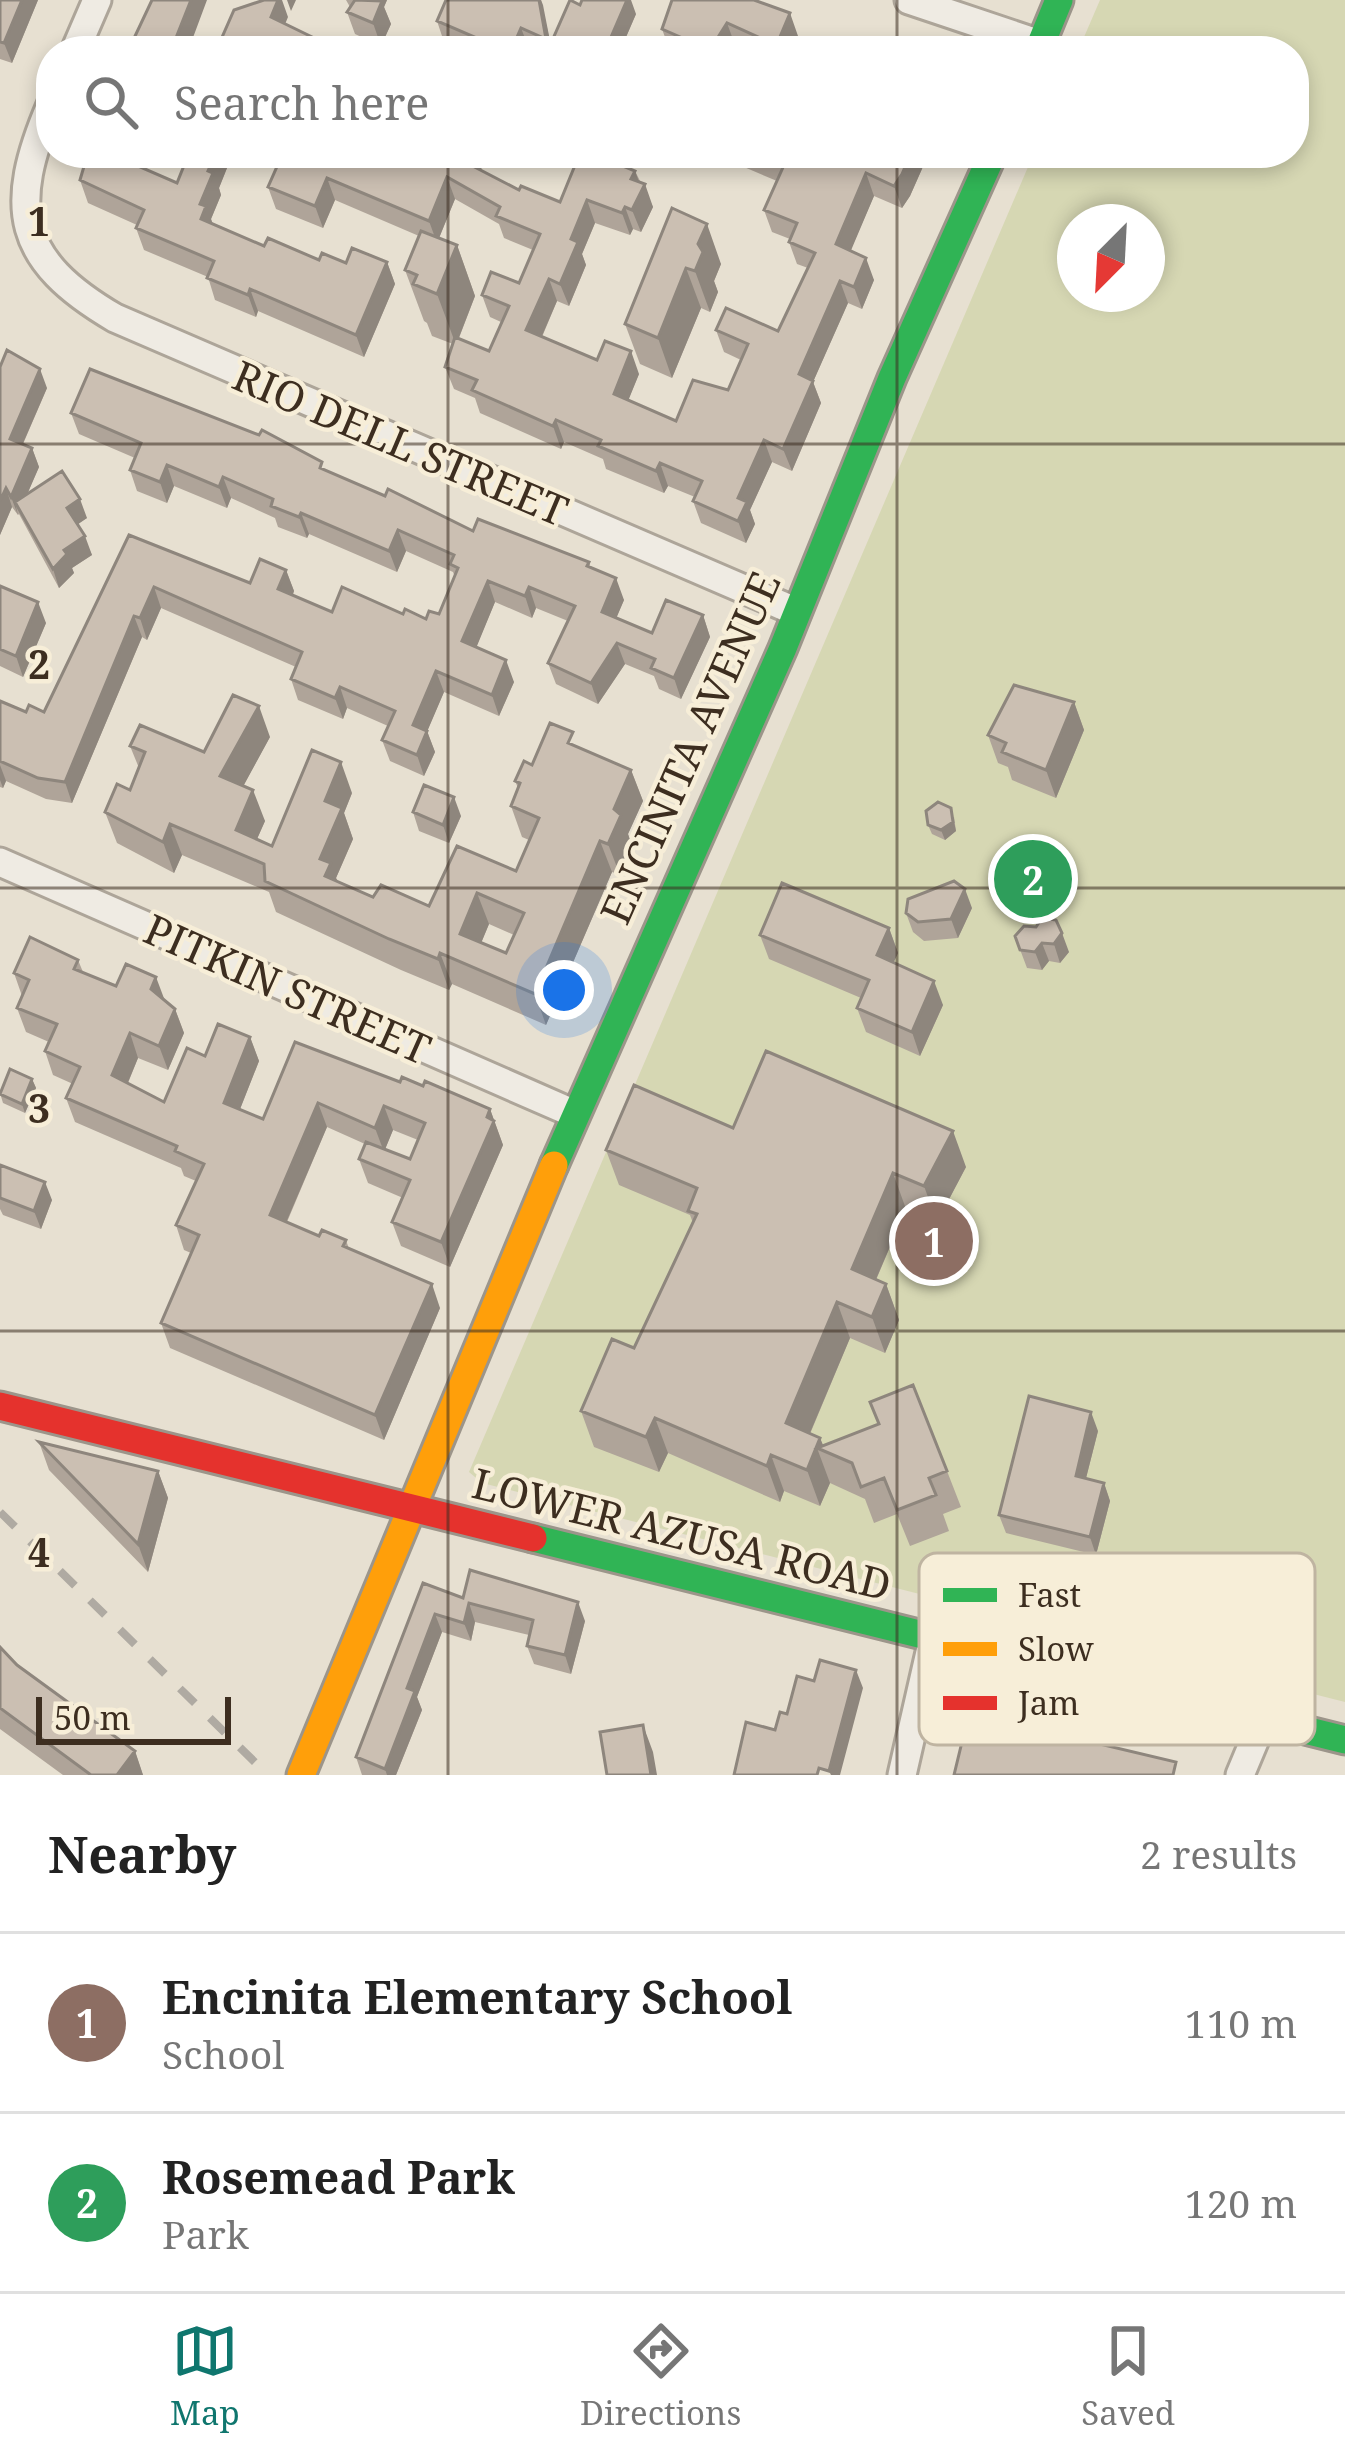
<!DOCTYPE html>
<style>
body{margin:0;font-family:"Noto Serif",serif;background:#f2f2f2;color:#222}
.compass{position:absolute;left:1057px;top:204px;width:108px;height:108px;border-radius:50%;background:#fff;box-shadow:0 6px 18px #0003;rotate:204deg}
.scale{position:absolute;left:36px;bottom:30px;width:195px;box-sizing:border-box;padding-left:12px;border:6px solid #3d2e20;border-top:0;font-size:33px;line-height:42px;white-space:nowrap;color:#3d2e20;-webkit-text-stroke:9px #f7eed8;paint-order:stroke}
.you{position:absolute;left:564px;top:990px;width:42px;height:42px;margin:-30px;border:9px solid #fff;border-radius:50%;background:#1a73e8;box-shadow:0 0 0 18px #1a73e833}
.badge{display:grid;place-items:center;width:78px;height:78px;border-radius:50%;background:#0f766e;color:#fff;font-size:39px;font-weight:700}
.pin{position:absolute;translate:-50% -50%;border:6px solid #fff;box-shadow:0 3px 12px #0006}
.list{margin:0;padding:0;list-style:none}
h2{display:flex;justify-content:space-between;align-items:center;height:156px;margin:0;padding:0 48px;font-size:51px}
h2 small{font-size:39px;font-weight:400;color:#767676}
.list li{display:grid;grid-template-columns:78px 1fr auto;gap:36px;align-items:center;box-sizing:border-box;height:180px;padding:0 48px;border-top:3px solid #e0e0e0}
.list b{display:block;font-size:45px;white-space:nowrap}
.list p{margin:0;font-size:39px;white-space:nowrap;color:#767676}
.list em{font-size:39px;font-style:normal;color:#767676}
.icon{flex:none;width:66px;height:66px;fill:none;stroke:currentColor;stroke-width:2;stroke-linecap:round;stroke-linejoin:round}
.map{position:relative;flex:none;width:1345px;height:1775px;overflow:hidden}
.search{position:absolute;background:#fff;box-shadow:0 6px 18px #0003;left:36px;right:36px;top:36px;height:132px;display:flex;align-items:center;gap:30px;box-sizing:border-box;padding:0 42px;border-radius:48px;color:#767676;font-size:45px}
.sheet{height:516px;background:#fff}
nav{display:flex;justify-content:space-around;align-items:center;box-sizing:border-box;height:168px;border-top:3px solid #e0e0e0;background:#fff;font-size:33px;color:#767676}
nav a{display:grid;justify-items:center;gap:6px}
nav .on{color:#0f766e}
.map>svg:first-child{display:block}
</style>
<div class="map">
<svg width="1345" height="1775" viewBox="0 0 1345 1775">
<rect width="100%" height="100%" fill="#e7e0d1"/>
<path fill="#d6d7b3" fill-rule="evenodd" d="M1100,0h245v1702l-863,-219 -13,-11 565,-1319h260v-102h-216zM1075,222h72v72h-72z"/>
<g fill="none" stroke-linecap="round" stroke-linejoin="round">
<g stroke="#ada599" stroke-width="33">
<path id="street" d="M909,0l131,44
M75,51l22,-51
M51,105c-44,103 -35,155 64,213l682,294
M0,862l575,252
M902,1775l31,-136
M1240,1775l23,-55"/>
</g>
<g stroke="#9c958a" stroke-width="33">
<path id="fast" d="M1038,51l21,-51
M554,1165l229,-517 109,-270 101,-225
M533,1538l812,202"/>
</g>
<g stroke="#9c958a" stroke-width="33">
<path id="slow" d="M301,1775l253,-610"/>
</g>
<g stroke="#9c958a" stroke-width="33">
<path id="jam" d="M0,1406l533,132"/>
</g>
<use href="#street" stroke="#efebe3" stroke-width="27"/>
<use href="#fast" stroke="#30b455" stroke-width="27"/>
<use href="#slow" stroke="#ff9f0a" stroke-width="27"/>
<use href="#jam" stroke="#e5322d" stroke-width="27"/>
<path stroke="#afaaa2" stroke-width="8" stroke-dasharray="21 21" stroke-linecap="butt" d="M0,1512l268,263"/>
</g>
<path fill="#afa499" fill-rule="evenodd" d="M0,0h38l-26,63 -12,-4z
M346,0h41l-3,7 7,17 -10,22 -26,-12 -8,-22 3,-5z
M446,0h95l11,51h-13l-11,-5 -2,5h-56l-27,-12 -6,-18z
M672,0l126,36 -3,6 23,9h-69l-14,-6 -4,6h-61l-8,-22z
M580,5l56,9 -16,37h-65l-3,-10z
M189,153h44l-14,35 2,7 -10,24 2,5 51,22 55,14 27,3 41,-1 8,22 -31,73 -106,-46 -2,6 -41,-17 -7,-23 -64,-27 -8,-22 1,-3 -49,-22 -8,-23 3,-11 -3,-9 59,6 38,17z
M279,153h208l-6,17 38,20 41,12 18,-42 -16,-7h30l43,18 18,36 -12,25 -8,-3 -3,6 -35,-12 -13,31 4,11 -17,41 -12,-5 -15,36 55,23 42,14 -11,26 48,21 52,-31 13,-30 -17,-8 -8,-22 62,1 30,-63 -11,-4 -8,-22 1,-3 -18,-7 -8,-22 13,-29 -33,-14 -5,-14h118l12,5 3,-5h57l-19,43 -8,12 -28,-12 -24,55 24,29 -12,29 -14,-6 -35,79 8,21 -29,68 -20,-9 -22,48 5,14 -9,19 -45,-20 -8,-22 2,-4 -27,-11 -4,7 -58,-24 -3,-10 -39,-17 -3,7 -81,-36 -5,-15 -21,-9 -9,-22 8,-23 -21,-8 -5,-13 -3,-2 -19,-51 14,-34 -84,-36 -12,28 -47,-19 -8,-22 14,-33zM455,199l44,25 5,14 29,12 -14,33 -37,12 8,22 11,5 -12,29 -30,-13 16,-42 -18,-51 -18,-7z
M648,153h39l-7,14z
M672,208l49,56 -7,17 4,11 -8,20 -9,-4 -29,70 -32,-14 -15,-40z
M0,367l47,21 -24,56 9,4 7,19 -12,27 60,24 -10,6 15,31 -20,13 2,5 -15,15 -40,-74 -1,1 -6,-8 -12,28z
M71,413l255,58 147,60 116,31 2,6 33,32 -8,18 36,15 51,-18 7,22 -29,62 -22,-10 -5,-13 -29,-12 -27,40 -42,-20 -8,-21 20,-42 -32,-13 -4,10 -37,-16 -19,45 38,35 -15,34 -55,-24 -17,39 8,21 -11,24 -34,-15 -8,-21 6,-14 -41,-18 -4,11 -45,-19 -7,-21 5,-12 -135,-59 -14,32 -5,-3 -70,166 -26,-4 -40,-18 -3,7 -3,-1v-86l26,11h18l85,-177 121,48 36,-13 8,21 -1,4 39,17 71,2 23,5 13,-5 16,-37 -2,-5 -47,-21 -9,21 -88,-38 -2,4 -29,-11 -3,-9 -44,-20 -4,10 -53,-22 -7,17 -30,-12 -7,-21 5,-12 -56,-24z
M0,586l46,37 -23,54 -23,-11z
M1074,702l10,28 -28,68 -44,-18 -4,-13 -10,-4 -10,-28z
M270,737l-27,49 22,35 -8,18 15,7 80,-53 -8,20 9,26 -17,39 2,3 35,16 56,9 87,-35 13,-31 -7,-3 -11,-31 7,-18 -3,-7 17,-16 46,-18 53,23 12,31 -15,33 4,12 -12,29 -8,-3 -66,153 -94,-41 -3,6 -48,-20 -125,-58 -7,-20 -87,-37 -8,18 -57,-30 -12,-31 25,-22 9,-22 -9,-22 74,6zM489,924l25,11 -8,18 -25,-10z
M413,812l48,4 -12,27 -30,-12z
M954,817l2,14 -11,9 -13,-6 -4,-9z
M972,908l-14,30 -34,3 -11,-9 -7,-19z
M1024,926l45,26 -9,11 -11,-2 -7,9 -15,-2 -12,-32z
M889,928l9,25 -5,9 50,43 -23,51 -54,-24 -9,-24 4,-10 -92,-39 -9,-24z
M78,960l5,12 33,14 48,13 11,10 9,24 -16,37 -30,-12 -10,25 36,19 41,-46 45,-19 9,24 -19,48 23,10 32,-77 105,40 23,4 67,23 13,36 -53,122 -49,-21 -9,-24 11,-24 -35,-15 -9,-24 6,-15 -38,-17 -40,95 32,14 27,4 3,9 91,59 -56,132 -214,-92 -9,-25 30,-70 -7,-3 -8,-25 20,-44 -12,-5 -3,-8 -106,-46 -9,-24 7,-14 -20,-9 -8,-24 4,-9 -23,-10 -9,-24 5,-12 -8,-23zM393,1130l25,10 -8,19 -25,-10z
M32,1079l4,9 -11,25 -22,-10 -3,-10z
M733,1128l233,39 -29,55 -31,-13 -30,71 10,4 13,36 -14,33 -35,-15 -40,96 10,4 3,8 124,25 14,36 -18,7 6,17 -39,15 -13,-32 -23,9 -9,-24 -35,-16 -10,23 -36,-15 -4,11 -112,-49 -9,19 -65,-25 -13,-36 53,-63 59,-125 -3,-8 -71,-30 -13,-35z
M0,1165l52,35 -11,29 -38,-14 -3,-6z
M1098,1431l-12,47 18,5 6,18 -14,54 -90,-22 -7,-18z
M39,1442l119,29 10,27 -20,74 -99,-102z
M423,1583l40,15 122,23 -14,53 -37,-10 -7,-18 2,-11 -54,-13 -4,19 -29,-9 -25,65 5,13 -26,65h-34l-6,-18z
M0,1647l17,18 118,86 8,24h-80l-63,-46z"/>
<path fill="#8e867d" d="M22,0h16l-26,63 -8,-20z
M191,0h16l-19,51 -14,-8z
M278,0h4l6,17 -9,22 -8,-22z
M287,0h9l-5,11z
M372,0h15l-3,7 7,17 -10,22 -8,-23z
M539,0h2l2,5 9,46 -6,-12z
M627,0h4l5,14 -16,37h-15z
M790,13l8,23 -6,15 -12,-14z
M727,23l8,22 -4,6h-20z
M521,28l7,18 -2,5h-15z
M127,153h17l-12,29 -8,-22z
M216,153h17l-14,35 2,7 -10,24 3,10 -13,-10 -1,-15 8,-33z
M471,153h16l-12,32 -8,-22z
M675,153h12l-7,14z
M911,153h18l-19,43 -8,12 -8,-22z
M635,171l7,19 3,-6 8,23 -12,25 -9,-22 -1,-31z
M866,173l8,23 -30,71 -8,-23z
M447,177l8,22 -18,44 -8,-22z
M327,178l8,22 -12,28 -8,-22z
M587,200l8,23 -13,31 4,11 -17,41 -9,-22 11,-45z
M625,207l8,22 -3,6 -8,-22z
M707,224l14,40 -7,17 4,11 -8,20 -15,-41 3,-27z
M457,245l18,51 -19,49 -19,-51z
M866,258l8,22 -12,29 -8,-22z
M387,262l8,22 -31,73 -8,-22z
M686,268l15,40 -29,70 -14,-40z
M549,279l8,22 -22,51 -9,-22z
M840,281l8,22 -35,79 8,21 -29,68 -9,-22 16,-75z
M250,289l8,22 -2,6 -8,-22z
M631,351l8,23 -17,42 -8,-22z
M40,369l7,19 -30,69 -7,-18z
M556,420l8,22 -3,7 -8,-23z
M764,440l8,22 -22,48 5,14 -9,19 -8,-22v-23z
M32,448l7,19 -19,44 -5,-9 3,13 -7,-18z
M660,463l8,23 -4,7 -8,-22z
M167,465l7,21 -7,17 -7,-21z
M223,477l8,21 -4,10 -8,-21z
M6,488l6,19 -12,28v-34z
M80,499l7,19 -13,9 -7,-19z
M301,513l8,21 -2,4 -8,-21z
M398,530l8,21 -9,21 -8,-21z
M85,536l7,19 -20,13 2,5 -15,15 -6,-19 11,-19z
M286,570l8,21 -8,19 -8,-21z
M616,578l8,22 -14,33 -8,-21z
M488,581l7,21 -25,61 -8,-22z
M154,587l7,21 -14,32 -7,-22z
M529,587l7,21 -4,10 -7,-22z
M38,602l8,21 -23,54 -7,-21z
M703,615l7,22 -29,62 -7,-21z
M134,616l8,21 -70,166 -7,-21z
M617,643l8,21 -27,40 -7,-21z
M506,660l8,22 -15,34 -7,-21z
M436,671l8,21 -23,54 -8,-21z
M340,687l7,21 -4,11 -8,-21z
M1074,702l10,28 -28,68 -10,-28z
M259,706l11,31 -38,70 -12,-31z
M427,731l8,21 -11,24 -7,-21z
M341,762l11,31 -8,20 9,26 -17,39 6,16 -5,13 -17,-48 5,-58z
M0,765l6,16 -3,7 -3,-8z
M631,770l12,31 -15,33 4,12 -12,29 -12,-31 6,-35z
M253,790l12,31 -16,36 -13,-27z
M454,797l7,19 -12,27 -6,-18z
M951,808l5,23 -11,9 -4,-10z
M170,824l12,31 -8,18 -11,-31z
M600,841l12,31 -66,153 -11,-31z
M965,889l7,19 -14,30 -7,-19z
M477,893l12,31 -17,41 -12,-31z
M889,928l9,25 -12,27 -9,-25z
M1062,933l7,19 -9,11 -6,-19z
M1042,943l7,18 -7,9 -7,-18z
M440,953l12,31 -3,6 -11,-31z
M156,977l9,24 -14,-12z
M934,981l9,24 -23,51 -8,-24z
M175,1009l9,24 -16,37 -9,-24z
M130,1033l8,25 -17,41 -9,-24z
M250,1037l9,24 -26,66 -9,-24z
M32,1079l4,9 -11,25 -3,-9z
M318,1103l9,24 -48,112 -9,-24z
M384,1106l9,24 -9,22 -9,-24z
M490,1109l13,36 -53,122 -9,-25z
M953,1131l13,36 -29,55 -13,-36z
M893,1173l13,36 -41,96 -13,-36z
M45,1182l7,18 -11,29 -7,-18z
M432,1284l8,24 -56,132 -9,-25z
M886,1284l13,36 -14,33 -13,-36z
M837,1302l13,36 -51,121 -13,-36z
M1091,1412l7,19 -16,63 -6,-18z
M655,1418l13,35 -9,19 -13,-35z
M820,1438l6,14 -9,-4 13,35 -10,23 -13,-36z
M771,1455l13,36 -4,11 -13,-36z
M158,1471l10,27 -20,74 -10,-28z
M1104,1483l6,18 -14,54 -6,-18z
M578,1602l7,19 -14,53 -6,-19z
M469,1603l6,19 -4,19 -7,-18z
M435,1614l7,18 -25,65 5,13 -26,65h-9l-2,-6 22,-81z
M856,1670l7,18 -23,87h-9l-2,-4z
M643,1725l10,27 4,23h-6z
M135,1751l8,24h-26z"/>
<path fill="#cbbfb2" stroke="#8e867d" stroke-width="3" fill-rule="evenodd" d="M0,0h22l-18,43 -4,-1z
M152,0h39l-17,43 19,8h-65z
M264,0h14l-7,17 70,34h-125l18,-41z
M355,0l27,1 -9,22 -26,-11z
M446,0h93l7,39 -25,-11 -10,23h-21l-8,-3 2,-7 -47,-20z
M570,0l10,5 2,-5h45l-22,51h-36v-2l-17,-8z
M672,0h82l36,13 -10,24 38,14h-58l5,-11 -38,-17 -17,27 -48,-21z
M916,44l16,7h-19z
M83,153h44l-3,7 53,23 12,-30h27l-8,18 5,2 -13,31 6,2 -5,13 63,27 4,-8 51,22 3,-7 24,10 6,-15 35,14 -31,73 -106,-46 -2,6 -41,-17 7,-17 -78,-33 8,-18 -64,-30 5,-17 -5,-3z
M283,153h188l-4,10 52,27 2,-4 39,16 20,-49h12l43,18 -4,8 14,5 -13,26 -7,-3 -3,6 -35,-13 -16,39 7,3 -18,42 -11,-5 -23,51 71,30 8,-19 26,10 -17,43 62,27 17,-41 35,10 20,-46 -32,-14 10,-22 52,23 37,-78 -26,-11 8,-19 -33,-13 20,-45 -28,-12h101l12,5 3,-5h39l-9,21 -8,12 -28,-13 -30,71 30,14 -12,29 -14,-6 -41,93 14,7 -30,68 -19,-9 -26,58 9,4 -9,19 -45,-20 9,-20 -42,-18 -4,8 -58,-25 3,-6 -45,-20 -3,6 -81,-36 5,-10 -32,-13 10,-30 34,14 20,-45 -27,-11 9,-23 28,11 21,-49 -44,-18 4,-9 -53,-30 -18,44 -102,-43 -12,28 -47,-19z
M672,208l35,16 -9,20 5,8 -8,19 -9,-3 -28,70 -33,-14z
M421,231l36,14 -20,49 -24,-10 4,-9 -12,-5z
M7,350l33,19 -30,70 22,9 -21,49 -5,-9 -6,13v-134z
M90,369l169,66 3,-5 60,32 -2,6 65,28 3,-7 85,42 5,-12 111,43 -2,4 29,12 -14,34 50,21 14,-33 37,15 -29,63 -23,-10 4,-9 -38,-16 -26,40 -43,-20 27,-57 -46,-19 -4,9 -37,-15 -26,60 44,19 -14,35 -56,-24 -23,54 14,6 -10,24 -35,-15 13,-29 -55,-24 -5,11 -44,-19 11,-27 -148,-65 -14,31 -6,-2 -69,166 -27,-4 -38,-17v-60l26,11 3,-7 15,7 85,-177 121,48 10,-24 26,11 -8,19 54,23 10,-25 61,27 2,-5 21,10 3,-8 10,3 19,-46 -8,-4 4,-9 -56,-25 -9,21 -88,-38 -2,4 -28,-11 2,-7 -50,-22 -4,10 -52,-22 -7,17 -30,-12 11,-27 -70,-30z
M62,471l18,28 -13,9 18,28 -21,14 3,4 -14,15 -38,-67z
M0,586l38,16 -22,54 -16,-7z
M1014,685l60,17 -28,68 -44,-18 4,-9 -18,-8z
M233,695l26,11 -39,70 33,14 -17,40 36,16 40,-96 29,12 -16,39 17,7 -22,51 11,4 -6,13 48,21 8,-12 48,21 28,-60 59,25 23,-53 -28,-12 9,-23 -5,-2 9,-20 8,4 18,-42 23,9 -5,11 63,27 -17,39 7,6 -13,29 -8,-3 -65,153 -95,-41 -2,6 -49,-20 -124,-58 -1,-17 -94,-40 -7,18 -58,-30 12,-28 13,6 15,-38 -15,-6 10,-21 64,27zM477,893l47,20 -18,40 -46,-19z
M424,785l30,12 -11,28 -30,-13z
M938,802l13,6 2,14 -12,8 -13,-5 -2,-14z
M954,881l11,8 -14,30 -33,3 -12,-9 2,-14z
M782,883l107,45 -12,27 57,26 -22,51 -55,-24 12,-28 -109,-45z
M1042,918l14,2 6,13 -8,11 -12,-1 -7,9 -15,-2 -5,-14 9,-10 12,1z
M30,937l48,23 -4,9 42,17 10,-22 30,13 -5,12 24,20 -16,37 -29,-13 -18,42 52,27 23,-54 18,8 13,-32 32,13 -26,66 39,16 32,-77 105,40 2,-5 21,9 2,-5 65,28 -3,8 7,4 -53,121 -49,-20 18,-42 -51,-21 7,-17 44,17 15,-36 -41,-17 -9,22 -57,-25 -48,112 49,21 3,-6 24,10 -3,6 89,38 -57,131 -214,-92 38,-88 -23,-10 28,-61 -29,-13 2,-5 -111,-48 14,-31 -35,-16 12,-27 -40,-16 12,-28 -15,-7z
M766,1051l187,80 -29,55 -31,-13 -41,96 34,15 -14,33 -35,-15 -51,121 34,15 -13,32 -36,-15 -4,11 -112,-48 -9,19 -65,-26 31,-72 22,9 63,-134 -9,-3 9,-23 -91,-38 28,-65 99,43z
M10,1069l22,10 -10,25 -22,-10z
M0,1165l45,17 -11,29 -34,-13z
M913,1385l34,86 -18,7 7,17 -39,15 -13,-32 -23,9 -9,-24 -35,-15 62,-24 -9,-22z
M1029,1396l62,16 -15,64 28,7 -14,54 -91,-22z
M39,1442l119,29 -20,73z
M470,1570l108,32 -13,53 -38,-9 6,-26 -64,-17 -5,20 -29,-9 -28,74 8,3 -30,78 -29,-12 67,-174 40,15z
M0,1647l17,18 118,86 -18,24h-26l-91,-67z
M820,1660l36,10 -27,101 -10,-3 -2,7h-83l12,-53 29,8 5,-18 7,2 10,-38 17,5z
M969,1713l207,49 -3,13h-219z
M643,1725l8,50h-44l-7,-43z"/>
<path fill="none" stroke="#3d2e20" stroke-width="3" stroke-opacity="0.55" d="M448,0v51M897,0v51M448,153v1622M897,153v1622M0,444h1345M0,888h1345M0,1331h1345"/>
<g text-anchor="middle" dominant-baseline="central" stroke-width="9" stroke-linejoin="round" paint-order="stroke">
<g font-size="42" fill="#3d2e20" stroke="#f7eed8">
<text transform="translate(401 442) rotate(23)">RIO DELL STREET</text>
<text transform="translate(689 747) rotate(-66)">ENCINITA AVENUE</text>
<text transform="translate(288 988) rotate(24)">PITKIN STREET</text>
<text transform="translate(682 1533) rotate(14)">LOWER AZUSA ROAD</text>
</g>
</g>
<rect x="919" y="1553" width="396" height="192" rx="18" fill="#f7eed8" stroke="#bfb4a1" stroke-width="3"/>
<rect x="943" y="1588" width="54" height="14" fill="#30b455"/>
<rect x="943" y="1642" width="54" height="14" fill="#ff9f0a"/>
<rect x="943" y="1696" width="54" height="14" fill="#e5322d"/>
<g font-size="33" fill="#3d2e20">
<text x="1018" y="1607">Fast</text>
<text x="1018" y="1661">Slow</text>
<text x="1018" y="1715">Jam</text>
</g>
<g font-size="39" text-anchor="middle" font-weight="bold" fill="#3d2e20" stroke="#f7eed8" stroke-width="9" stroke-linejoin="round" paint-order="stroke">
<text x="39" y="236">1</text>
<text x="39" y="679">2</text>
<text x="39" y="1123">3</text>
<text x="39" y="1567">4</text>
</g>
</svg>
<svg class="compass" viewBox="-18 -18 36 36"><path d="M0-13l5 13h-10z" fill="#e53935"/><path d="M0 13l5-13h-10z" fill="#767676"/></svg>
<div class="scale">50 m</div>
<div class="you"></div>
<div class="pin badge" style="left:934px;top:1241px;background:#8d6e63">1</div>
<div class="pin badge" style="left:1033px;top:879px;background:#2e9e5b">2</div>
<div class="search"><svg class="icon" aria-label="search" viewBox="0 0 24 24"><circle cx="10" cy="10" r="6"/><path d="M15 15l6 6"/></svg>Search here</div>
</div>
<section class="sheet">
<h2>Nearby<small>2 results</small></h2>
<ul class="list">
<li><span class="badge" style="background:#8d6e63">1</span><div><b>Encinita Elementary School</b><p>School</p></div><em>110 m</em></li>
<li><span class="badge" style="background:#2e9e5b">2</span><div><b>Rosemead Park</b><p>Park</p></div><em>120 m</em></li>
</ul>
</section>
<nav>
<a class="on"><svg class="icon" aria-label="map" viewBox="0 0 24 24"><path d="M3 6l6-2 6 2 6-2v14l-6 2-6-2-6 2zM9 4v14M15 6v14"/></svg>Map</a>
<a><svg class="icon" aria-label="directions" viewBox="0 0 24 24"><path d="M12 3l9 9-9 9-9-9zM9 14v-3h6M13 9l2 2-2 2"/></svg>Directions</a>
<a><svg class="icon" aria-label="saved" viewBox="0 0 24 24"><path d="M7 4h10v16l-5-4-5 4z"/></svg>Saved</a>
</nav>
